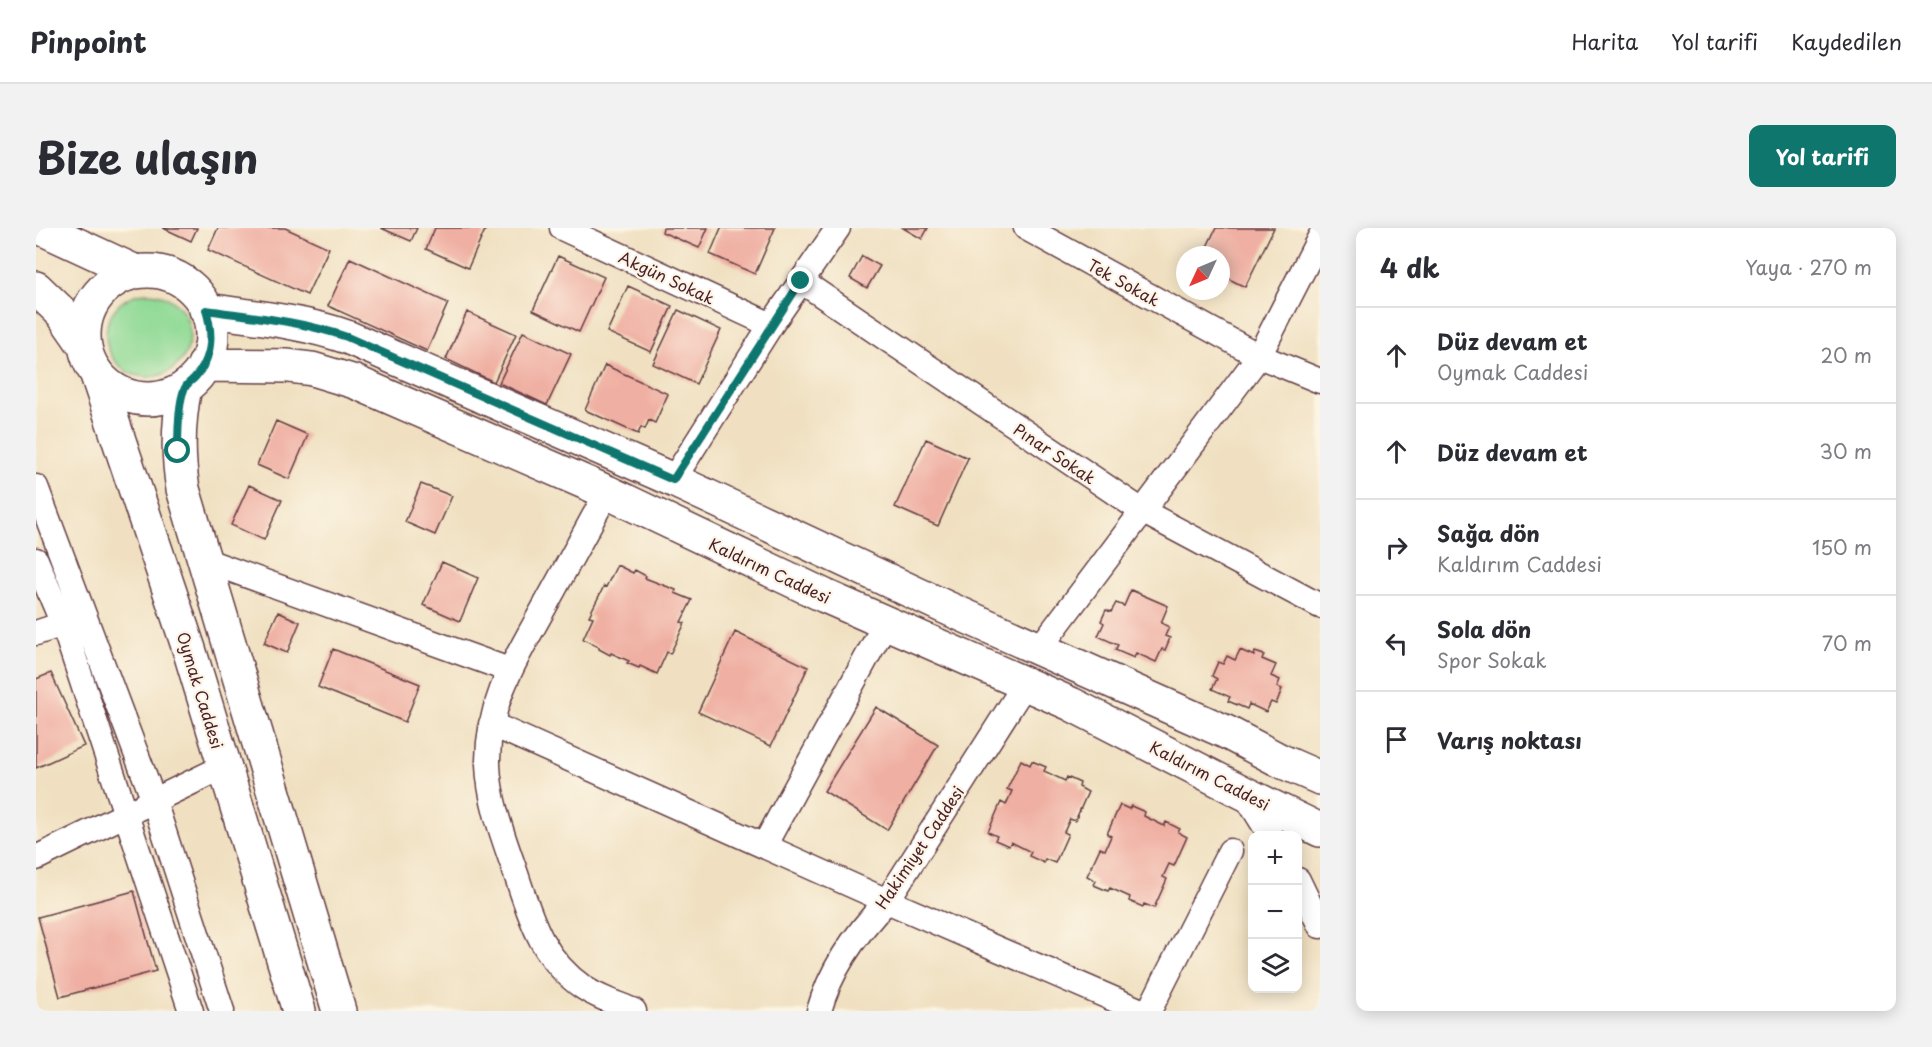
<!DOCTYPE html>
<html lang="tr">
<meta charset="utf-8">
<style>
body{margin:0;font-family:"Playpen Sans",sans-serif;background:#f2f2f3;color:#2b2b33}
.controls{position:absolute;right:18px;bottom:18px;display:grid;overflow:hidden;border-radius:12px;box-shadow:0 3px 15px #0003}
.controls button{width:54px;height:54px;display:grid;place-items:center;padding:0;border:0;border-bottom:2px solid #e1e1e2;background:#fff;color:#2b2b33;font:30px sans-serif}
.compass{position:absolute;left:1140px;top:18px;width:54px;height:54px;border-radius:50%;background:#fff;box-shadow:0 3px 15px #0003;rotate:226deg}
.stop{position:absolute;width:18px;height:18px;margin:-14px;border:4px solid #0f766e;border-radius:50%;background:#fff}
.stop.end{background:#0f766e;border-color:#fff;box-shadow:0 2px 6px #0008}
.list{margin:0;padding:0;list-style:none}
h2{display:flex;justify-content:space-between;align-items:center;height:78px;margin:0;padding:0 24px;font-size:26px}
h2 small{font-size:20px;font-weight:400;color:#7c7c81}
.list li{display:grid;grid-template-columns:39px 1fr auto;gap:18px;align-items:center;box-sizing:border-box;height:96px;padding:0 24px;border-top:2px solid #e1e1e2}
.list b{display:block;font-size:22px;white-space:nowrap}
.list p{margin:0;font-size:20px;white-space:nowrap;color:#7c7c81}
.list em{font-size:20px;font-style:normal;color:#7c7c81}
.icon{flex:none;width:33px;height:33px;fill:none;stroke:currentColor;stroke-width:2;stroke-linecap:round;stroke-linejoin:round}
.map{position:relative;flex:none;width:1284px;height:783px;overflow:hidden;border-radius:12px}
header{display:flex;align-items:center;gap:36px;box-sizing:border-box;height:84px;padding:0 30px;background:#fff;border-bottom:2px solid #e1e1e2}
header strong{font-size:28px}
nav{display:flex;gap:33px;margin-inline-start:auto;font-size:21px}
.intro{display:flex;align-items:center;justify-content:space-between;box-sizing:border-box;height:144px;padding:0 36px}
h1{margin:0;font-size:42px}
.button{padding:15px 27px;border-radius:12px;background:#0f766e;color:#fff;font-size:21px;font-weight:700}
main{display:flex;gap:36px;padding:0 36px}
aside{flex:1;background:#fff;border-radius:12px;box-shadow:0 3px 15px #0003}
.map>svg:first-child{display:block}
</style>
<header>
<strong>Pinpoint</strong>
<nav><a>Harita</a><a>Yol tarifi</a><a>Kaydedilen</a></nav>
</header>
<div class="intro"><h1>Bize ulaşın</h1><a class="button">Yol tarifi</a></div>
<main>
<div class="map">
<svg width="1284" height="783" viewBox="0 0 1284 783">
<rect width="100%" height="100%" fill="#fcf5e5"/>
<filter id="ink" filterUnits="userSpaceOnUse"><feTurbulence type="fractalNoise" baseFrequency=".0167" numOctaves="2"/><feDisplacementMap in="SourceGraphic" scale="12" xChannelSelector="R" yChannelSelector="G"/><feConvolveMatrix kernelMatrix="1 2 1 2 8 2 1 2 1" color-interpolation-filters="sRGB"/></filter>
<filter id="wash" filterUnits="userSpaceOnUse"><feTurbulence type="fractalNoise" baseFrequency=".008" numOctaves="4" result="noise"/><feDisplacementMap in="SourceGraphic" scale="24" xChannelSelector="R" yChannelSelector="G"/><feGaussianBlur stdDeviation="1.35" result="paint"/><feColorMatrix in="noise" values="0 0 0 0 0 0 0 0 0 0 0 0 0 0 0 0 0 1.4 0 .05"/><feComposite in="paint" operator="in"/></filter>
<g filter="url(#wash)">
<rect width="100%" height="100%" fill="#f0e0c1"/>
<path fill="#91da96" stroke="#6e7c60" stroke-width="1.5" d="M70 107a42 42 0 1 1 84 0a42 42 0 1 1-84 0Z"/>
<g id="blocks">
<path fill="#efafa2" d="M127,0h34l-6,13z
M182,0h67l44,20 -22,47 -99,-45z
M345,0h36l-6,13z
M399,0h51l-18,40 -42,-19z
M627,0h45l-9,20 -37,-16z
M685,0h54l-20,46 -45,-20z
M867,0h25l-6,11z
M1180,0h58l-29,59 -24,-12v-20h-18z
M522,28l46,21 -25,55 -46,-22z
M826,28l18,10 -13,22 -17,-10z
M314,30l98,45 -21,48 -99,-45z
M592,58l44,20 -21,46 -44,-20z
M642,82l43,20 -25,54 -43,-20z
M431,84l49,22 -22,48 -48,-23z
M487,104l48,22 -24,51 -48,-22z
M569,137l63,29 -13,29 -6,-3 -4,9 -4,-2 -3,7 -53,-24z
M240,193l32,14 -19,44 -32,-14z
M890,211l42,19 -30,68 -43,-19z
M385,256l31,12 -17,39 -30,-13z
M213,257l33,15 -18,40 -33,-15z
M406,334l36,16 -18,43 -37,-16z
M581,337l16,8 2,-3 11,6 -1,2 31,12 -1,3 17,7 -11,22 4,1 -15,31 -3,-2 -10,22 -17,-8 -1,2 -12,-5 2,-2 -18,-8 -1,2 -11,-6v-2l-16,-8 10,-22 -4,-1 15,-30 2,1z
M1095,362l37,16 -7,17 8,4 -4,9 5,2 -5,12 -3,-1 -6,13 -20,-9 -2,5 -19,-8 3,-5 -20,-9 6,-13 -3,-2 5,-11 5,2 5,-9 8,3z
M242,384l22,10 -13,31 -23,-10z
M699,404l73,35 -37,79 -73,-34z
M297,421l87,35 -15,38 -87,-35z
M1204,422l14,6 1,-4 9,3 -2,4 14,6 -5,11 9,4 -3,7 5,2 -6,15 -5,-2 -5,10 -17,-8 -2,5 -19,-8 2,-4 -18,-8 5,-10 -5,-3 6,-14 5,2 4,-8 8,4z
M15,445l33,73 -48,22v-89z
M840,479l62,38 -51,85 -63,-39z
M985,532l9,5 2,-4 14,6 -2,4 21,10 2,-4 13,6 -1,4 9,5 -13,29 -5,-2 -6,13 4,2 -13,29 -10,-4 -1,4 -15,-7 2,-4 -20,-10 -2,4 -14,-6 2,-4 -9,-4 13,-30 5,3 6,-14 -5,-2z
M1084,577l9,4 2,-3 14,6 -1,4 20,10 2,-4 14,7 -2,3 9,5 -13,29 -5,-2 -6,13 4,2 -13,29 -10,-4 -1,3 -14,-6 1,-4 -20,-9 -2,3 -14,-6 2,-4 -9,-5 13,-28 5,2 6,-14 -4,-2z
M98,663l22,80 -96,26 -22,-80z"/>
</g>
</g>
<g filter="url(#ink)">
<use href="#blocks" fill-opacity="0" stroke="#633c42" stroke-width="1.5"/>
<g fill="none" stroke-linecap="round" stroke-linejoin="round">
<g stroke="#633c42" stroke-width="27">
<path id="street" d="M526,0l209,97
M990,0l233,128 61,25
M765,53l341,230 178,95
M637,252l98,-155 67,-97
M0,259l118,314 68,210
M571,264c-20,38 -41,75 -61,112 -29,53 -59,97 -58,160 1,37 16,75 28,110 15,45 26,85 68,114 15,10 34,16 50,23
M0,332l27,64 128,387
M168,332l305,110
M0,405l27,-9
M1003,421l220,-293 61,-119
M455,496l396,177 254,110
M1208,565l27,43
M728,618l122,-224
M0,630l189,-92
M1262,652l22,46
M783,783c12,-43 37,-78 68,-110l138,-217
M1113,783l81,-160"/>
</g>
<g stroke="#633c42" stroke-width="36">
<path id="secondary" d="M5,0l95,44
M48 107a64 64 0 1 1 128 0a64 64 0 1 1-128 0Z
M0,60l26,25 23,33
M170,82c48,7 95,11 141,27l326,143 272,127 281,125 55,29 39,17
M168,137l84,1 24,3 43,13 252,110 218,104 246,108 173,89 76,37
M60,144l93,277 110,362
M149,159c-7,35 -8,67 -2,102l156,522"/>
</g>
<use href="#street" stroke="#fff" stroke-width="24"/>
<use href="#secondary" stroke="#fff" stroke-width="33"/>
</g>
</g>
<g fill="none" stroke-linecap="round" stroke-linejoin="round" filter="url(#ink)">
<path stroke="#0f766e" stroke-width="8" d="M142,223c0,-15 0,-54 8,-65 3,-4 7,-6 10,-10 17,-19 17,-43 10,-66 48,7 95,11 141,27l326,143 128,-199"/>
</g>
<g text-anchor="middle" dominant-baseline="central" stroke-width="4.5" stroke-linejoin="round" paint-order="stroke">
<g font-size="16" fill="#4a1f2b" stroke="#fcf5e5">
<text transform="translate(631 49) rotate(25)">Akgün Sokak</text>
<text transform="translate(1088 54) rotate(29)">Tek Sokak</text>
<text transform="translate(1019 225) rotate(34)">Pınar Sokak</text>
<text transform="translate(734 342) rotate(25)">Kaldırım Caddesi</text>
<text transform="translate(165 462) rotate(73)">Oymak Caddesi</text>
<text transform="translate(1174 547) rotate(27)">Kaldırım Caddesi</text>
<text transform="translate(883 619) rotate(-56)">Hakimiyet Caddesi</text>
</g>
</g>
</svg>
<div class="controls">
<button>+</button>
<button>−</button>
<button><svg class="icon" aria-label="layers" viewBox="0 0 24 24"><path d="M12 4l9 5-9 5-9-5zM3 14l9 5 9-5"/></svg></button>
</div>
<svg class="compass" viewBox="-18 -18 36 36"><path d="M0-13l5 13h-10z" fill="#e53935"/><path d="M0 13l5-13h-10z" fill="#7c7c81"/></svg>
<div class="stop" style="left:142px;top:223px"></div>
<div class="stop end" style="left:765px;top:53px"></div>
</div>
<aside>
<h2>4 dk<small>Yaya · 270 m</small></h2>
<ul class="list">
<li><svg class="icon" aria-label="ahead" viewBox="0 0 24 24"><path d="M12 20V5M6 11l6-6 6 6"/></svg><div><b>Düz devam et</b><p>Oymak Caddesi</p></div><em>20 m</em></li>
<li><svg class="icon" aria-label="ahead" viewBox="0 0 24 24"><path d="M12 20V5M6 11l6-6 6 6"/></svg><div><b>Düz devam et</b></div><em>30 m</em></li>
<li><svg class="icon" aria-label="right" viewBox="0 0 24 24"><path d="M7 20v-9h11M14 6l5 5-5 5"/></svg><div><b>Sağa dön</b><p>Kaldırım Caddesi</p></div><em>150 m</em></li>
<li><svg class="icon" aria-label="left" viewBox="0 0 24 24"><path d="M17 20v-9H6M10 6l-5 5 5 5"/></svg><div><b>Sola dön</b><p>Spor Sokak</p></div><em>70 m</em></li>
<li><svg class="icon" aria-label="arrive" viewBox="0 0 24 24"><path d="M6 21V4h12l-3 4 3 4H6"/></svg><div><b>Varış noktası</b></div></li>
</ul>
</aside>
</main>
